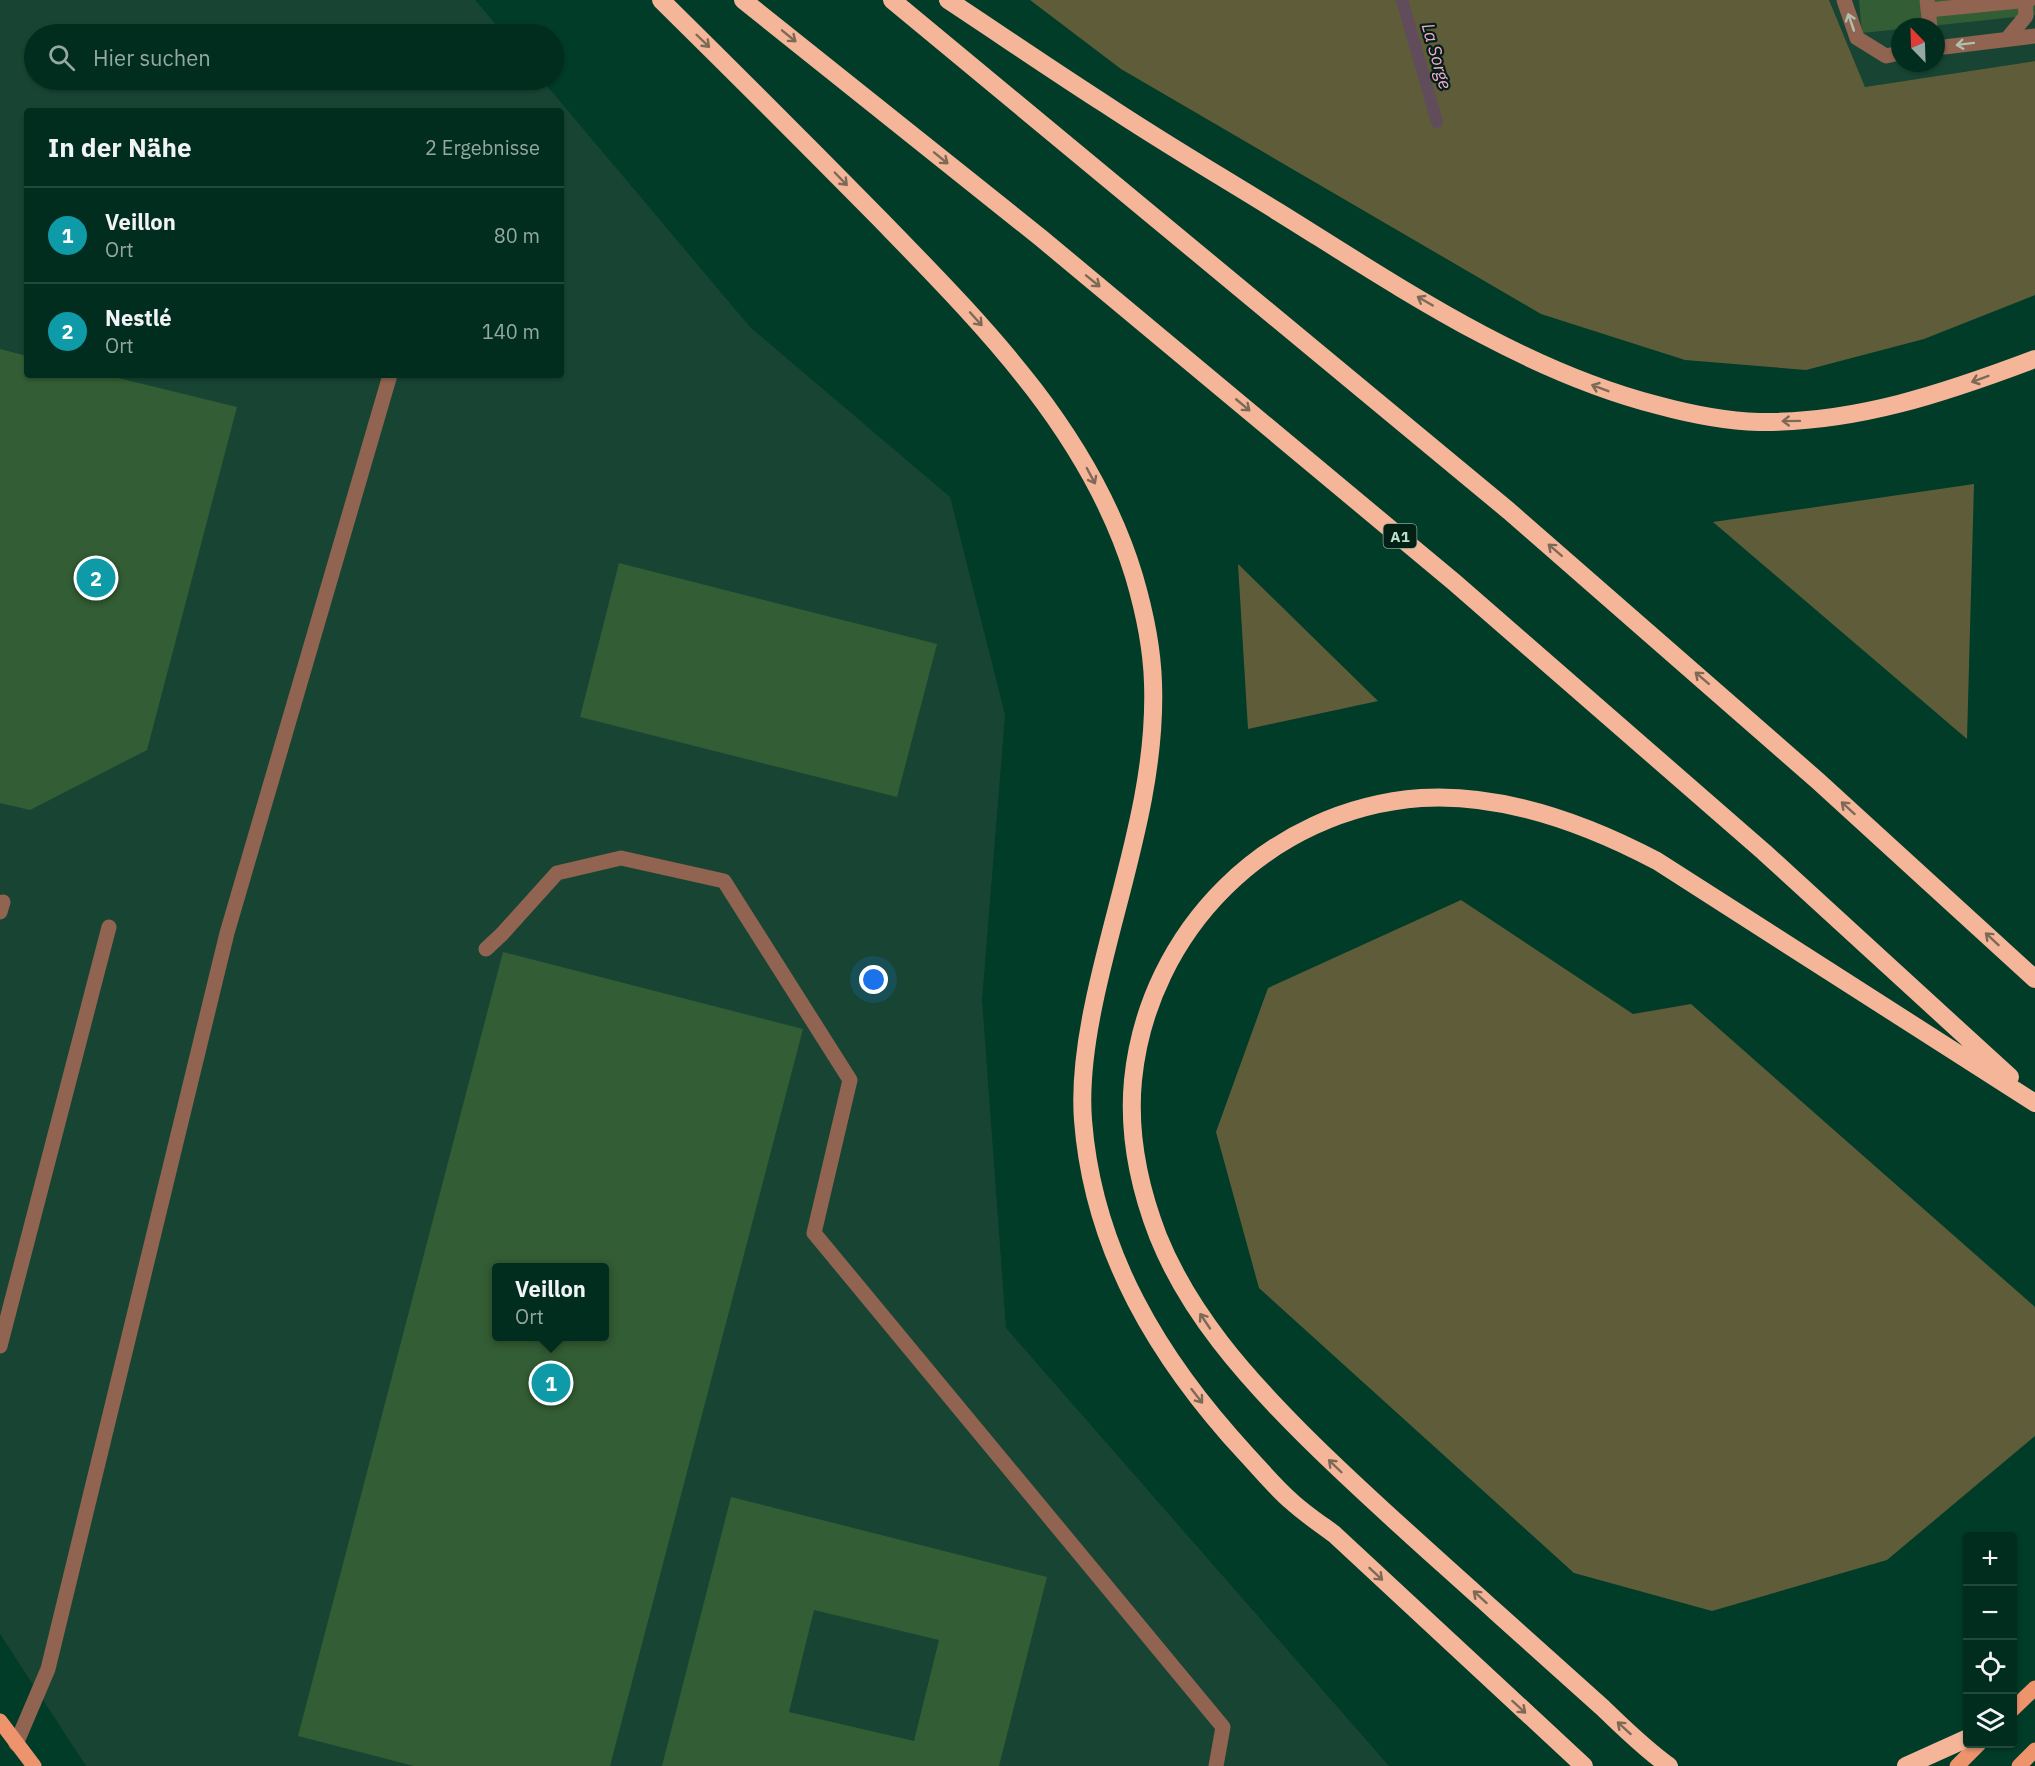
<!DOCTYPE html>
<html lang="de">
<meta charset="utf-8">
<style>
body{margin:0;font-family:"IBM Plex Sans",sans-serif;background:#0a3527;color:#f1f3f6}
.controls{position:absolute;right:18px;bottom:18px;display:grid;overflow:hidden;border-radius:6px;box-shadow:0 2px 4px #0004}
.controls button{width:54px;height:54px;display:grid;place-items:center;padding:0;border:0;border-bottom:2px solid #22493c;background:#002d1e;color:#f1f3f6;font:30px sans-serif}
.compass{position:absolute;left:1891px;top:18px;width:54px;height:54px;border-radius:50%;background:#002d1e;box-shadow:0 2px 4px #0004;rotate:337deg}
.you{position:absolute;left:874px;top:980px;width:21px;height:21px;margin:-15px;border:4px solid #fff;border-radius:50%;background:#1a73e8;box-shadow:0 0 0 9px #1a73e833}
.badge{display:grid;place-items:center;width:39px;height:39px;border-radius:50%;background:#d6ab8b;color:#fff;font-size:20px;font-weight:700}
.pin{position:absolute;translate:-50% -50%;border:3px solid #fff;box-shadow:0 2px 6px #0006}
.popup{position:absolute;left:492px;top:1263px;width:117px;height:78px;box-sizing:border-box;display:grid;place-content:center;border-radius:6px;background:#002d1e;filter:drop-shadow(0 2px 4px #0005);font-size:20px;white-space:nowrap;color:#95a8a4}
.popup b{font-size:22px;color:#f1f3f6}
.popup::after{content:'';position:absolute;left:50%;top:100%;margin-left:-12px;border:12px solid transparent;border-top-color:#002d1e}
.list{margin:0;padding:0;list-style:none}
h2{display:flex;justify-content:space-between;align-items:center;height:78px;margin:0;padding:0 24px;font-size:26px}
h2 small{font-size:20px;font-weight:400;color:#95a8a4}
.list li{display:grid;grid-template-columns:39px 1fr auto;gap:18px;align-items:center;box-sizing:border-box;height:96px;padding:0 24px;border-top:2px solid #22493c}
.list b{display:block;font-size:22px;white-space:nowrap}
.list p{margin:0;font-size:20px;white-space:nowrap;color:#95a8a4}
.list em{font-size:20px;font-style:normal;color:#95a8a4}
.icon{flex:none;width:33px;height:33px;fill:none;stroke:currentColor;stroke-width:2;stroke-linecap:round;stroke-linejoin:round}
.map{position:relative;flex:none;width:2035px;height:1766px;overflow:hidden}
.search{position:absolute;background:#002d1e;box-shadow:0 2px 4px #0004;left:24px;top:24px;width:540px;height:66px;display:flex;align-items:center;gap:15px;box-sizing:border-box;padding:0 21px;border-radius:33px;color:#95a8a4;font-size:22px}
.panel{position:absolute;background:#002d1e;box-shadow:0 2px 4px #0004;left:24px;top:108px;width:540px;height:270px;border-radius:6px}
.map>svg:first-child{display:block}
</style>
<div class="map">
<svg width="2035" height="1766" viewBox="0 0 2035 1766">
<rect width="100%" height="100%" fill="#003c28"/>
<path fill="#184533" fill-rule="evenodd" d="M0,0h475l29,34h-470v46h508l208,247 200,170 55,218 -23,285 24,328 383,438h-1303l-86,-132zM27,111h534v264h-534zM497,1268h108v68h-108z
M1829,0h206v61l-170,26zM1900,27h36v36h-36z"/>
<path fill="#5f5c3a" d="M1030,0h799l36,87 170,-26v234l-111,44 -118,31 -121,-10 -144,-46 -420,-245z
M1974,484l-7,255 -254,-217z
M1238,564l140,137 -130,28z
M1461,900l172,114 58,-10 344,303v129l-148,124 -175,51 -138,-38 -315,-285 -43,-156 52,-144z"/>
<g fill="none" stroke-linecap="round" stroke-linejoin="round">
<path stroke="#614c5c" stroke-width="12" d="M1402,0l35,122"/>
</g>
<path fill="#335d34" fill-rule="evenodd" d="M1859,0h176v15l-114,12h-21v2l-38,4z
M0,349l27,7v19h79l131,32 -90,343 -117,60 -30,-7z
M619,563l318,81 -40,153 -317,-80z
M503,952l300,77 -193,737h-196l-116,-30zM497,1268h108v68h-108z
M731,1497l316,80 -48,189h-337zM814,1610l125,30 -25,101 -125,-29z"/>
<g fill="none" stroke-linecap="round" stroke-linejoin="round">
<path stroke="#906451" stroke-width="15" d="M1844,0l13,38 29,18 14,-3
M1927,0l3,27
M1928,10l101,-10
M2007,39l19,-23 -1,-16
M1936,48l99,-12
M0,912l3,-10
M486,949l16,-15 55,-61 64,-15 103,23 126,199 -36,153 409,494 -7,39
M0,1346l109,-419
M16,1744l32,-75 179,-736 163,-558"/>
<path stroke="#ed946d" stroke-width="15" d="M2012,1710l23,-22
M0,1721l34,45
M1957,1766l22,-22
M2019,1766l16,-16"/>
<path stroke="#f5b599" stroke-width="18" d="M661,0c73,72 146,145 218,218 103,106 211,213 255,358 10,34 18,71 19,107 4,109 -37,214 -59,320 -8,38 -14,78 -11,117 10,131 76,240 164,335 14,15 28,32 44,46 13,12 28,22 43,33l250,232
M743,0l298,238 413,344 310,270 246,225
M892,0l617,511 309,270 217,198
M948,0c53,35 104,70 157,104 57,38 117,73 175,109 119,74 241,157 377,192 33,9 68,16 102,17 97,1 186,-29 276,-63
M1669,1766c-24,-17 -45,-38 -66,-58 -36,-32 -71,-64 -107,-96 -65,-59 -131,-116 -193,-178 -58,-58 -114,-121 -145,-198 -19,-49 -30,-103 -25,-156 15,-150 136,-271 288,-282 82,-5 164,25 236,63l378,242
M1906,1766l62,-28"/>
</g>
<defs><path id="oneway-shaft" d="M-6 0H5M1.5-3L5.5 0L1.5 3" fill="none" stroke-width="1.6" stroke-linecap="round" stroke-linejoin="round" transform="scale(1.5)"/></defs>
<g stroke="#b0c0ae">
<use href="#oneway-shaft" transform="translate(1851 22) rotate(-109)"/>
<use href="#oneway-shaft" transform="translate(1965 44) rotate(173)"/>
</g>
<g stroke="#7c6a56">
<use href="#oneway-shaft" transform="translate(789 36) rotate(39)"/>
<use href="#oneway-shaft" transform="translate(703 41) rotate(44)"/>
<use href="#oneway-shaft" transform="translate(941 158) rotate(39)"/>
<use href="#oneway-shaft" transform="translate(841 179) rotate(46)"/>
<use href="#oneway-shaft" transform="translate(1093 281) rotate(39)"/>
<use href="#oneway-shaft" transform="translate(1425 301) rotate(-150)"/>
<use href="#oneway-shaft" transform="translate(976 319) rotate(48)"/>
<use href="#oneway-shaft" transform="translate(1980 379) rotate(160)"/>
<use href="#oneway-shaft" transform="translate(1600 388) rotate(-159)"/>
<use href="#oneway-shaft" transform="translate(1243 405) rotate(40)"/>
<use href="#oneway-shaft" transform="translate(1791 421) rotate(179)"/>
<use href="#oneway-shaft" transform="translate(1091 476) rotate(62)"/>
<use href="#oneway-shaft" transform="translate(1555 550) rotate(-139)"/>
<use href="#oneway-shaft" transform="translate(1702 678) rotate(-139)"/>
<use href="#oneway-shaft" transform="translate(1848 808) rotate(-138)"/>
<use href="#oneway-shaft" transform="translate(1992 939) rotate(-137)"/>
<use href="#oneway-shaft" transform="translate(1205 1321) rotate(-124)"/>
<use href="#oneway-shaft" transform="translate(1197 1396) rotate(52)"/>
<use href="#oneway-shaft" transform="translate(1335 1466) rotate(-136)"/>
<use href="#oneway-shaft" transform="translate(1376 1574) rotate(43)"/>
<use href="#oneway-shaft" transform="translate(1480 1597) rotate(-138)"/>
<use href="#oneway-shaft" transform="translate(1519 1707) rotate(42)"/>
<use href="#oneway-shaft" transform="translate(1624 1728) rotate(-138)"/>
</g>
<g text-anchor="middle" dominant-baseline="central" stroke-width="4.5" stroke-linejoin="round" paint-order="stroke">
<rect fill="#022014" stroke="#84a596" stroke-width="1.5" x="1383.5" y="524" width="33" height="24" rx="4.5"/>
<g font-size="15" font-weight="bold" fill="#bbdecd">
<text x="1400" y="536">A1</text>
</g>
<g font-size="18" font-style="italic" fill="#f6a5d4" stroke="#022014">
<text transform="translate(1437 56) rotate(74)">La Sorge</text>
</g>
</g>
</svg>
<div class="controls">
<button>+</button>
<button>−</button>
<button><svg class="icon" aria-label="locate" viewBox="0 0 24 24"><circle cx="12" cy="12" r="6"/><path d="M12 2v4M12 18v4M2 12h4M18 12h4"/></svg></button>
<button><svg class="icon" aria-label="layers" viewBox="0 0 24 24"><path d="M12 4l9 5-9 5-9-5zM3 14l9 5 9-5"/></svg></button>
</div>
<svg class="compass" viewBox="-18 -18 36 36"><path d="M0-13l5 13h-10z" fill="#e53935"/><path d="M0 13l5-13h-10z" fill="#95a8a4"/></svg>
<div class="you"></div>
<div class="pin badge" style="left:551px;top:1383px;background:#0f9aa8">1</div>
<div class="popup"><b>Veillon</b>Ort</div>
<div class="pin badge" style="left:96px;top:578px;background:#0f9aa8">2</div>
<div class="search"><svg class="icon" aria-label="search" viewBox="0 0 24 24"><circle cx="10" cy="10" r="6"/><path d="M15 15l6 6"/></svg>Hier suchen</div>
<section class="panel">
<h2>In der Nähe<small>2 Ergebnisse</small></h2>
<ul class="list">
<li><span class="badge" style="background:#0f9aa8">1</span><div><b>Veillon</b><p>Ort</p></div><em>80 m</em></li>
<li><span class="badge" style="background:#0f9aa8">2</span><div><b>Nestlé</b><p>Ort</p></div><em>140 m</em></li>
</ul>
</section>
</div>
